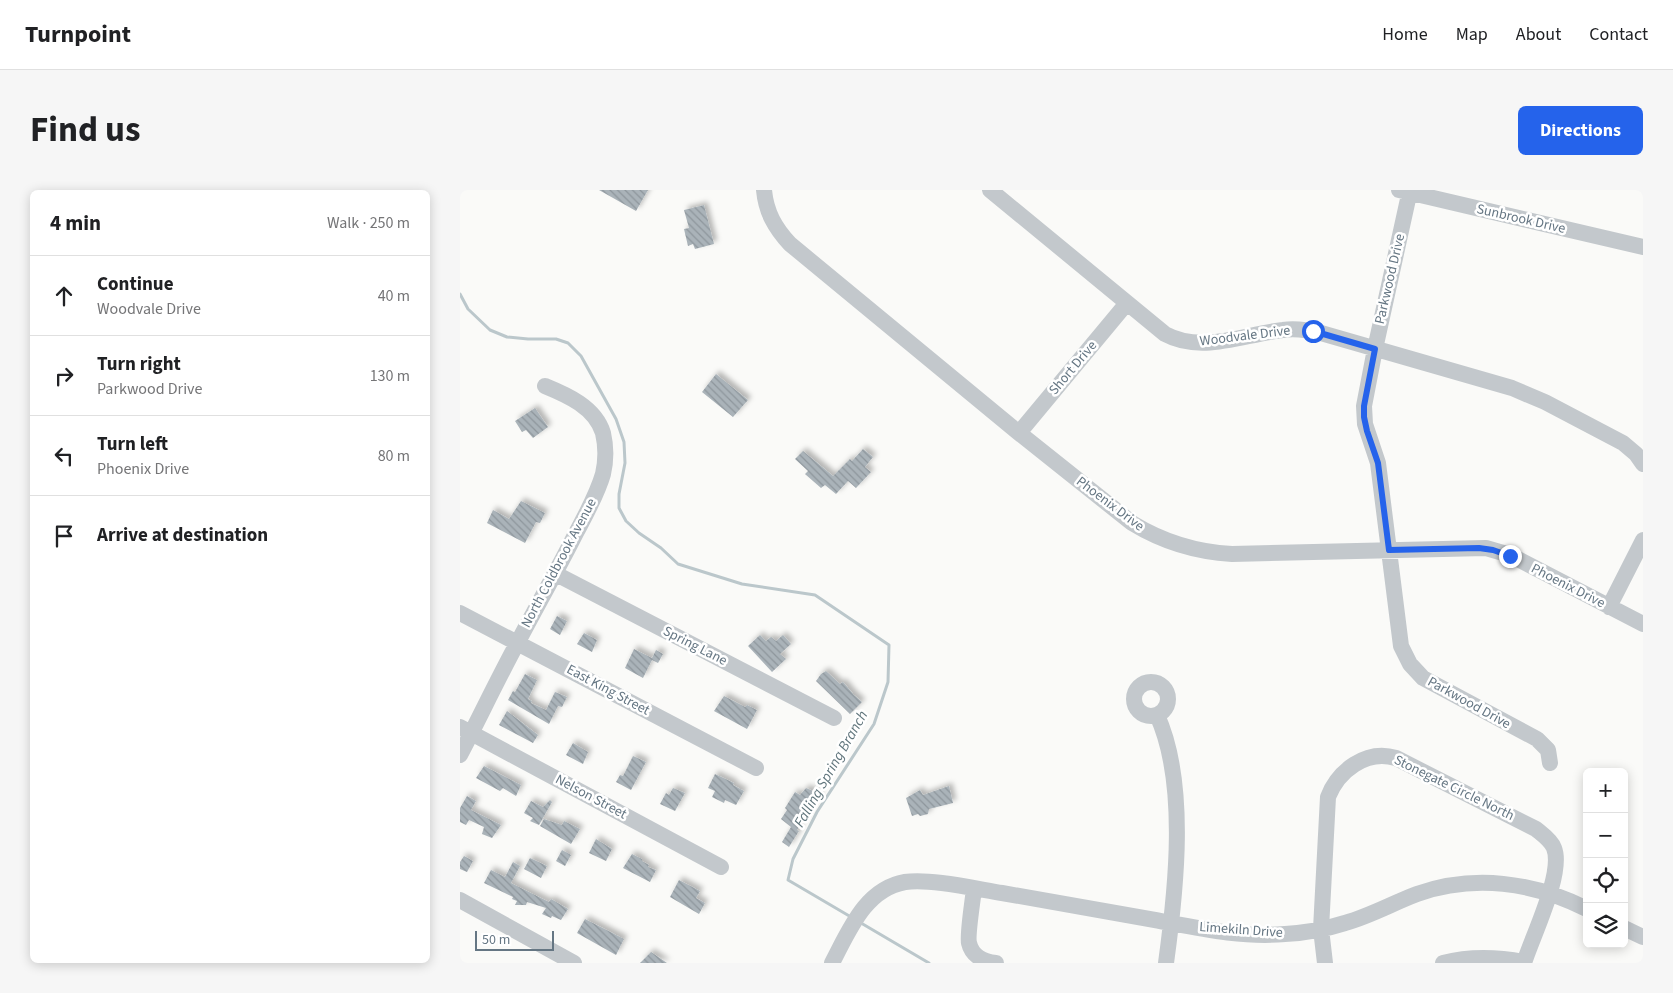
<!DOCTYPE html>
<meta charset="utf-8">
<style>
body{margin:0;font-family:"Source Sans 3",sans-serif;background:#f6f6f6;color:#202124}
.controls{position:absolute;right:15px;bottom:15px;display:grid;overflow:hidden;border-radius:8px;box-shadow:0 2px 12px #0003}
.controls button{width:45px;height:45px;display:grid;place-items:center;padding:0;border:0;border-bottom:1px solid #e0e0e0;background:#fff;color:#202124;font:25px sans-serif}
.scale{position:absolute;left:15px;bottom:12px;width:79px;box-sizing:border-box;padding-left:5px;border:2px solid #657683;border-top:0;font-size:14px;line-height:18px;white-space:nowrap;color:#657683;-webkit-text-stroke:4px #fff;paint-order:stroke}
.stop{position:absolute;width:15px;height:15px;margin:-11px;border:4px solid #2563eb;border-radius:50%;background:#fff}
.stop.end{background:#2563eb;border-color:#fff;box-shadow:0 1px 5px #0008}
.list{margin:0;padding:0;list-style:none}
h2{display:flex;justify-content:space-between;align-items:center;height:65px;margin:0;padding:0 20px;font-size:21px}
h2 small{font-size:16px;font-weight:400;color:#757577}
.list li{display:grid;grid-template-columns:32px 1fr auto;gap:15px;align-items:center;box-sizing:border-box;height:80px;padding:0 20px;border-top:1px solid #e0e0e0}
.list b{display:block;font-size:19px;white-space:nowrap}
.list p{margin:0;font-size:16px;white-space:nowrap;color:#757577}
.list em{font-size:16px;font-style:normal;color:#757577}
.icon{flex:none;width:28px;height:28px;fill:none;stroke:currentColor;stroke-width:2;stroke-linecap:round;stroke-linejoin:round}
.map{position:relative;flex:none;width:1183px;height:773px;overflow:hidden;border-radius:8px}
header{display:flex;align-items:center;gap:30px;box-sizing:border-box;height:70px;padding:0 25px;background:#fff;border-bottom:1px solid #e0e0e0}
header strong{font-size:24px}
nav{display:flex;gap:28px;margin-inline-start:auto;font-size:18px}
.intro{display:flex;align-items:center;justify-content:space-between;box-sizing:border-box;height:120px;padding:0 30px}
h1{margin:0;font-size:35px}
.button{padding:12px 22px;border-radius:8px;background:#2563eb;color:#fff;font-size:18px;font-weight:700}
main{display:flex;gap:30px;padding:0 30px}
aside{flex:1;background:#fff;border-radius:8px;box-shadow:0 2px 12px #0003}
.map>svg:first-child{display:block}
</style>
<header>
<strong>Turnpoint</strong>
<nav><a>Home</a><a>Map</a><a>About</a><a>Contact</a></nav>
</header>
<div class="intro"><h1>Find us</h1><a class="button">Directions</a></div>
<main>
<aside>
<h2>4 min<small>Walk · 250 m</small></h2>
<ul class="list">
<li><svg class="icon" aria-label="ahead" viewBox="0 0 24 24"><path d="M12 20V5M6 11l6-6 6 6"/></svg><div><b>Continue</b><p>Woodvale Drive</p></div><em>40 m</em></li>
<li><svg class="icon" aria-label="right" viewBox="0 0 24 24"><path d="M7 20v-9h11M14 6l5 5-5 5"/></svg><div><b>Turn right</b><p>Parkwood Drive</p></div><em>130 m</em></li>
<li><svg class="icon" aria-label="left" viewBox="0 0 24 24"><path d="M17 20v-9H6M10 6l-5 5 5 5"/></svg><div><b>Turn left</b><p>Phoenix Drive</p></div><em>80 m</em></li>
<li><svg class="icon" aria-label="arrive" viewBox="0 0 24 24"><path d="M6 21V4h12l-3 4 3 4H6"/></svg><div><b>Arrive at destination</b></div></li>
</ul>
</aside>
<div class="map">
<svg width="1183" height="773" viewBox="0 0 1183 773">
<defs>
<pattern id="building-back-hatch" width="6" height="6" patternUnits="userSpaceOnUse" patternTransform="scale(1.25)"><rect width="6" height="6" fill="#aab3b9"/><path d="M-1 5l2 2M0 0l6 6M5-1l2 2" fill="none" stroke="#8e969c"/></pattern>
<filter id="shadow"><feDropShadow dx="3.5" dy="-3.5" stdDeviation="2.5" flood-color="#0004"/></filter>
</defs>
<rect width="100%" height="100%" fill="#fafaf8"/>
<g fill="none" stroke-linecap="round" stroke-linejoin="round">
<path stroke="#bbc7cb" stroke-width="3" d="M0,104l8,15 22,21 17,7 21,2h28l12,4 13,13 35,63 8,23 1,21 -6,31v14l7,13 13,12 22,15 17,16 64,20 73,11 74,50 -1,37 -14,42 -57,88 -24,47 -5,21 63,37
M401,733l68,40"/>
</g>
<path fill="url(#building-back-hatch)" filter="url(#shadow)" d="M139,0h49l-12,21z
M244,15l10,39 -19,5 -2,-5 -5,2 -4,-17 5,-1 -5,-18z
M256,184l32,26 -15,17 -31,-25z
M75,218l13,19 -15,11 -7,-8 -4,2 -7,-11z
M403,259l10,8 -8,10 6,5 -15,16 -8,-7 -12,13 -11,-9 -4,3 -16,-14 3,-3 -13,-12 8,-8 30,25 17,-17 2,2z
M61,311l24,12 -5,10 -4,-1 -11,21 -38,-20 6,-13 16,9z
M97,426l10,5 -7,14 -10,-6z
M124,443l13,7 -5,12 -15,-8z
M300,445l6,6 5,-4 5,4 7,-6 8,9 -11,10 6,5 -14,13 -24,-26z
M174,459l18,9 4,-8 7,4 -5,9 -6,-3 -9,18 -18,-10z
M366,481l14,13 3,-2 11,13 8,7 -12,12 -34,-33 5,-7z
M65,484l12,6 -9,19 4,2 -1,2 15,7 9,-18 12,5 -5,10 -4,-1 -9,18 -41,-24 5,-9 2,1z
M264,506l21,11 2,-2 10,5 -10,19 -33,-18z
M47,521l31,24 -5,8 -34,-18z
M113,553l15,9 -5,12 -17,-9z
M173,566l13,6 -15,28 -15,-8 4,-7 3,1z
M24,576l37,19 -5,11 -13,-8 -3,3 -24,-13z
M255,584l19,9 -1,2 11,6 -8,14 -11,-5 -1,3 -12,-6 3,-6 -7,-3z
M489,596l4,17 -24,6 -1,5 -8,2 -2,-2 -6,2 -6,-18 14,-8 3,5z
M213,598l12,5 -10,18 -15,-7 6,-11 3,2z
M346,598l14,6 -23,36 2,1 -10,16 -7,-5 9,-15 -10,-8 6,-9 -2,-2 10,-16 5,3z
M7,606l9,5 -5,9 30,15 -9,13 -10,-4 2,-7 -15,-7 -3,5 -6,-3v-14z
M90,610l2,2 -13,23 -9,-4 3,-3 -9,-5 7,-12 12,6z
M84,629l18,6 2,-4 16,8 -9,15 -31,-18z
M136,649l16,10 -6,12 -17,-8z
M102,660l9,5 -6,11 -9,-5z
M172,664l10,5v2l7,4 -1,2 8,3 -6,12 -27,-14z
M4,666l9,5 -6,11 -7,-3v-7z
M70,668l17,8 -6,12 -17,-9z
M53,672l7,4 -9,17 38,19 2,-3 17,10 -7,11 -9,-4 -1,2 -9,-4 4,-6 -19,-6 -1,3h-11l2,-4 -5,-2 1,-2 -29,-14 7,-13 14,7z
M219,690l21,11 -4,7 9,5 -6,11 -29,-17z
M125,729l39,20 -8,16 -39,-22z
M191,762l16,11h-27z"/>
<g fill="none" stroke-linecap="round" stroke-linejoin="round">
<path stroke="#c3c8cc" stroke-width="16" d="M304,0c2,22 11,38 26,54l229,189 113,90c31,19 64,29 100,31l254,-6 24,7 133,69
M530,0l175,144c37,20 79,0 118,-4 13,-2 25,0 38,3l191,55 33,14 78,41 13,11 7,10
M939,0l244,57
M950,0l-35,159 -11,57 1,18 13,39 23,183 9,18 13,14 114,61 11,11 2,13
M559,243l108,-130
M96,384l278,144
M1149,417l34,-67
M0,423l296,155
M674 509a17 17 0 1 1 34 0a17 17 0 1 1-34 0Z
M697,525c31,68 19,175 9,248
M0,537l261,140
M0,565c20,-38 38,-77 59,-115 19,-36 39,-71 57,-107 10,-19 21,-38 27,-59 3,-13 3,-28 0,-41 -8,-26 -36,-38 -58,-47
M514,698c-1,12 -7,47 -5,55 3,13 15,19 27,20
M0,710l114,63
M1164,738l19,9
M372,773c17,-32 33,-74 73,-81 24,-4 72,7 97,11 51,9 102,18 153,27 43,8 87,18 130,14 20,-1 41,-5 60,-11 25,-7 48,-20 72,-29 57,-20 116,-12 170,15
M865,773l-4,-34 7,-132c10,-26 38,-48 68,-39l140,71c6,5 15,11 18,19 10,25 -22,89 -30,115
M983,773c27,-7 54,-6 81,-1"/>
</g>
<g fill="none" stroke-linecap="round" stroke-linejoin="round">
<path stroke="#2563eb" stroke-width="6" d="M853,141l62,18 -11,57v11l3,14 11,32 11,87 90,-2 14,2 17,6"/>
</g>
<g text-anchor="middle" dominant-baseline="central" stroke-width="5" stroke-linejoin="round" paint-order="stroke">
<g font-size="14" fill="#657683" stroke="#fff">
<text transform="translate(1061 29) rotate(13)">Sunbrook Drive</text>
<text transform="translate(930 89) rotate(-77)">Parkwood Drive</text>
<text transform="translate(785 146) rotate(-7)">Woodvale Drive</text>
<text transform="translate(613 178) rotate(-50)">Short Drive</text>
<text transform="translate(650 314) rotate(37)">Phoenix Drive</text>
<text transform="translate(99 373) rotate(-62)">North Coldbrook Avenue</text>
<text transform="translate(1108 396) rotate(27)">Phoenix Drive</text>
<text transform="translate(235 456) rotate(27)">Spring Lane</text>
<text transform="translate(148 500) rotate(28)">East King Street</text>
<text transform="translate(1009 513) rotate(29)">Parkwood Drive</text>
<text transform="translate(994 598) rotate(26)">Stonegate Circle North</text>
<text transform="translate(131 607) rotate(28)">Nelson Street</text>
<text transform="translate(781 740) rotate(4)">Limekiln Drive</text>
</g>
<g font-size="15" font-style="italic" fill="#60757c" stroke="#fff">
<text transform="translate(371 579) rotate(-60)">Falling Spring Branch</text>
</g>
</g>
</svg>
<div class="controls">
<button>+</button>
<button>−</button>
<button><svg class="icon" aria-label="locate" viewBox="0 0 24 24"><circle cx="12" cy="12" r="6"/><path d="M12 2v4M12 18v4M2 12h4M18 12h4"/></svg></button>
<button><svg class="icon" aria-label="layers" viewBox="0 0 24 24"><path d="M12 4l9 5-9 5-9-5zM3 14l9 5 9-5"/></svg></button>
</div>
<div class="scale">50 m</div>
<div class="stop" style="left:853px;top:141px"></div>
<div class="stop end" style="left:1050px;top:366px"></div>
</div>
</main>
